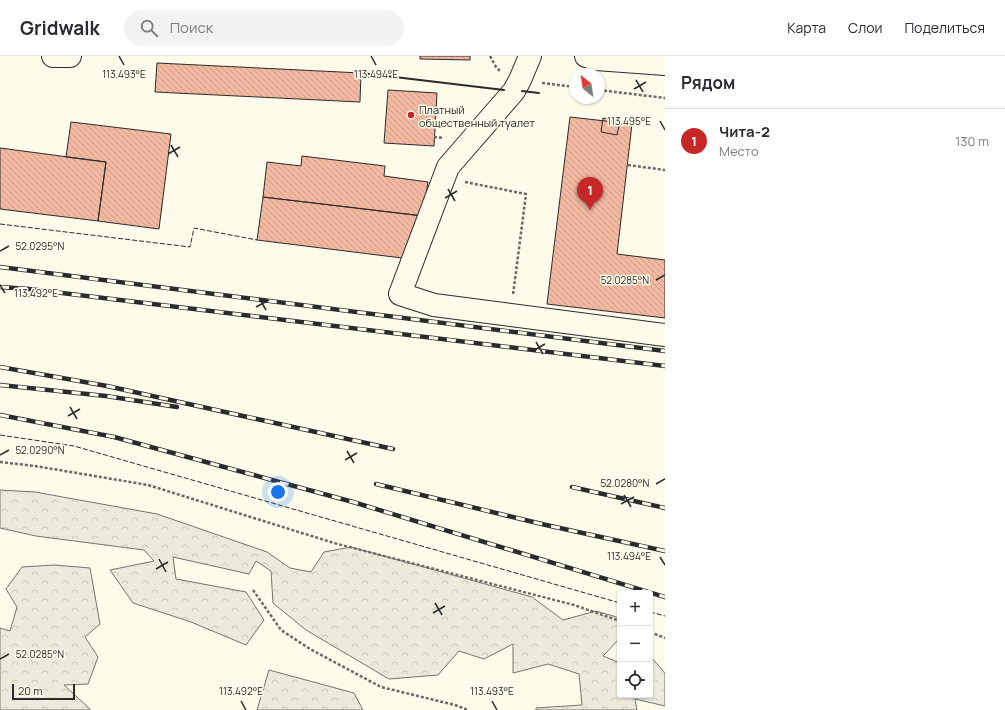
<!DOCTYPE html>
<html lang="ru">
<meta charset="utf-8">
<style>
body{margin:0;font-family:Manrope,sans-serif;background:#f2f2f3;color:#2b2b33}
.controls{position:absolute;right:12px;bottom:12px;display:grid;overflow:hidden;border-radius:4px;box-shadow:0 1px 3px #0004}
.controls button{width:36px;height:36px;display:grid;place-items:center;padding:0;border:0;border-bottom:1px solid #e1e1e2;background:#fff;color:#2b2b33;font:20px sans-serif}
.compass{position:absolute;left:569px;top:12px;width:36px;height:36px;border-radius:50%;background:#fff;box-shadow:0 1px 3px #0004;rotate:330deg}
.scale{position:absolute;left:12px;bottom:10px;width:63px;box-sizing:border-box;padding-left:4px;border:2px solid #2b2b2b;border-top:0;font-size:11px;line-height:14px;white-space:nowrap;color:#2b2b2b;-webkit-text-stroke:3px #fdfbea;paint-order:stroke}
.you{position:absolute;left:278px;top:436px;width:14px;height:14px;margin:-10px;border:3px solid #fff;border-radius:50%;background:#1a73e8;box-shadow:0 0 0 6px #1a73e833}
.badge{display:grid;place-items:center;width:26px;height:26px;border-radius:50%;background:#c62828;color:#fff;font-size:13px;font-weight:700}
.pin{position:absolute;translate:-50% -33px;filter:drop-shadow(0 1px 2px #0008)}
.pin::after{content:'';position:absolute;top:21px;width:14px;height:12px;background:inherit;clip-path:polygon(0 0,100% 0,50% 100%)}
.list{margin:0;padding:0;list-style:none}
h2{display:flex;justify-content:space-between;align-items:center;height:52px;margin:0;padding:0 16px;font-size:17px}
h2 small{font-size:13px;font-weight:400;color:#7c7c81}
.list li{display:grid;grid-template-columns:26px 1fr auto;gap:12px;align-items:center;box-sizing:border-box;height:64px;padding:0 16px;border-top:1px solid #e1e1e2}
.list b{display:block;font-size:15px;white-space:nowrap}
.list p{margin:0;font-size:13px;white-space:nowrap;color:#7c7c81}
.list em{font-size:13px;font-style:normal;color:#7c7c81}
.icon{flex:none;width:22px;height:22px;fill:none;stroke:currentColor;stroke-width:2;stroke-linecap:round;stroke-linejoin:round}
.map{position:relative;flex:none;width:665px;height:654px;overflow:hidden}
header{display:flex;align-items:center;gap:24px;box-sizing:border-box;height:56px;padding:0 20px;background:#fff;border-bottom:1px solid #e1e1e2}
header strong{font-size:19px}
nav{display:flex;gap:22px;margin-inline-start:auto;font-size:14px}
.search{width:280px;height:36px;background:#f2f2f3;display:flex;align-items:center;gap:10px;box-sizing:border-box;padding:0 14px;border-radius:22px;color:#7c7c81;font-size:15px}
main{display:flex}
aside{flex:1;background:#fff}
.map>svg:first-child{display:block}
</style>
<header>
<strong>Gridwalk</strong>
<div class="search"><svg class="icon" aria-label="search" viewBox="0 0 24 24"><circle cx="10" cy="10" r="6"/><path d="M15 15l6 6"/></svg>Поиск</div>
<nav><a>Карта</a><a>Слои</a><a>Поделиться</a></nav>
</header>
<main>
<div class="map">
<svg width="665" height="654" viewBox="0 0 665 654">
<defs>
<pattern id="forest-crowns" width="20" height="18" patternUnits="userSpaceOnUse"><rect width="20" height="18" fill="#ecebdb"/><path d="M2 6a3 3 0 1 1 6 0M12 15a3 3 0 1 1 6 0" fill="none" stroke="#cbcabc"/></pattern>
<pattern id="building-back-hatch" width="6" height="6" patternUnits="userSpaceOnUse"><rect width="6" height="6" fill="#f2b8a0"/><path d="M-1 5l2 2M0 0l6 6M5-1l2 2" fill="none" stroke="#d09e8a"/></pattern>
</defs>
<rect width="100%" height="100%" fill="#fdfbea"/>
<path fill="url(#forest-crowns)" stroke="#74746e" d="M0,434l35,2 122,22 110,38 23,16 21,4 13,-20 27,-5 181,50 31,23 33,-9 24,7v20l-17,18 17,7v32h30v-39l15,17v33l-30,-7 2,11h-101v-2l46,-3 -3,-31 -31,-10 -35,9v-29l-29,15 -25,-8 -21,24 -49,4 -83,-49 -33,-27 -2,-32 -15,-10 -7,13 -76,-17 3,22 70,13 18,28 -18,25 -55,-23 -58,-19 -23,-33 44,-9 -10,-11 -108,-14 -36,-8z
M54,509l36,3 10,56 -15,13 13,20 -10,27 -24,1 26,24v1h-90v-82l10,3 7,-24 -11,-18 16,-22z
M269,614l85,23 9,17h-106z"/>
<path fill="url(#building-back-hatch)" stroke="#2b2b2b" d="M420,0h50v4l-50,-1z
M157,7l204,10 -1,29 -205,-10z
M388,34l49,3 -3,53 -50,-3z
M570,61l62,7 -15,130 48,6v58l-118,-14z
M603,62l17,3 -3,14 -16,-3z
M71,66l100,12 -12,95 -61,-8 8,-59 -40,-5z
M0,92l106,14 -8,59 -98,-12z
M302,100l83,10 -1,10 44,6 -5,34 -160,-19 4,-35 34,4z
M263,141l160,19 -5,44 -161,-20z"/>
<g fill="none" stroke-linecap="round" stroke-linejoin="round">
<g stroke="#2b2b2b" stroke-width="24">
<path id="minor" d="M53,0h17
M530,0l-10,24 -6,11 -66,76 -48,127 34,11 231,30
M586,0l10,3 69,5"/>
</g>
<path stroke="#6a6964" stroke-width="2.5" stroke-dasharray="3 2" stroke-linecap="butt" d="M490,0l6,11 5,5
M542,27l33,4
M599,34l66,8
M434,81l10,1
M628,109l37,5
M465,126l61,12 -13,101
M0,406l35,4 113,19 186,58 240,62 46,16
M253,534l28,40 29,19 71,38 74,18 13,5
M650,576l15,6"/>
<use href="#minor" stroke="#fdfbea" stroke-width="22"/>
<g stroke="#2b2b2b" stroke-width="4.5">
<path id="rail" d="M0,211l665,84
M0,231l29,2 636,77
M0,311l107,19 286,63
M0,329l106,11 71,11
M0,359l114,22 239,65 312,95
M376,428l170,41 119,26
M572,431l93,21"/>
</g>
<use href="#rail" stroke="#fdfbea" stroke-width="3" stroke-dasharray="9" stroke-linecap="butt"/>
<path stroke="#2b2b2b" stroke-width="1" stroke-dasharray="5 2" stroke-linecap="butt" d="M0,168l190,23 4,-19 63,12
M0,379l74,11 546,157
M650,556l15,4"/>
<path stroke="#2b2b2b" stroke-width="2" d="M361,17l143,17
M522,35l17,2"/>
</g>
<path fill="none" stroke="#2b2b2b" stroke-width="1.5" d="M119,0l5,9M371,0l5,9M636,24l7,12M634,33l12,-7M660,65l5,9M171,89l7,12M168,98l12,-7M448,133l7,12M445,142l12,-7M0,195l9,-5M656,224l9,-5M0,229l5,8M259,242l7,12M256,251l13,-7M536,286l7,12M533,295l12,-7M70,351l7,12M68,360l12,-7M347,395l7,12M0,399l9,-5M345,404l12,-7M656,428l9,-5M624,439l7,12M621,448l13,-7M660,501l5,8M159,503l7,13M156,513l12,-7M435,547l7,12M433,557l12,-7M0,603l9,-5M241,645l5,9M492,645l5,9"/>
<circle fill="#c62828" stroke="#fdfbea" stroke-width="1.5" cx="411" cy="59" r="4"/>
<g text-anchor="middle" dominant-baseline="central" stroke-width="3" stroke-linejoin="round" paint-order="stroke">
<g font-size="11" fill="#2b2b2b" stroke="#fdfbea" text-anchor="start">
<text x="419" y="53">Платный<tspan x="419" dy="13">общественный туалет</tspan></text>
</g>
</g>
<g font-size="10" text-anchor="middle" fill="#2b2b2b" stroke="#fdfbea" stroke-width="3" stroke-linejoin="round" paint-order="stroke">
<text x="124" y="22">113.493°E</text>
<text x="376" y="22">113.494°E</text>
<text x="629" y="69">113.495°E</text>
<text x="40" y="194">52.0295°N</text>
<text x="625" y="228">52.0285°N</text>
<text x="36" y="241">113.492°E</text>
<text x="40" y="398">52.0290°N</text>
<text x="625" y="431">52.0280°N</text>
<text x="629" y="504">113.494°E</text>
<text x="40" y="602">52.0285°N</text>
<text x="241" y="639">113.492°E</text>
<text x="492" y="639">113.493°E</text>
</g>
</svg>
<div class="controls">
<button>+</button>
<button>−</button>
<button><svg class="icon" aria-label="locate" viewBox="0 0 24 24"><circle cx="12" cy="12" r="6"/><path d="M12 2v4M12 18v4M2 12h4M18 12h4"/></svg></button>
</div>
<svg class="compass" viewBox="-18 -18 36 36"><path d="M0-13l5 13h-10z" fill="#e53935"/><path d="M0 13l5-13h-10z" fill="#7c7c81"/></svg>
<div class="scale">20 m</div>
<div class="you"></div>
<div class="pin badge" style="left:590px;top:154px">1</div>
</div>
<aside>
<h2>Рядом<small></small></h2>
<ul class="list">
<li><span class="badge">1</span><div><b>Чита-2</b><p>Место</p></div><em>130 m</em></li>
</ul>
</aside>
</main>
